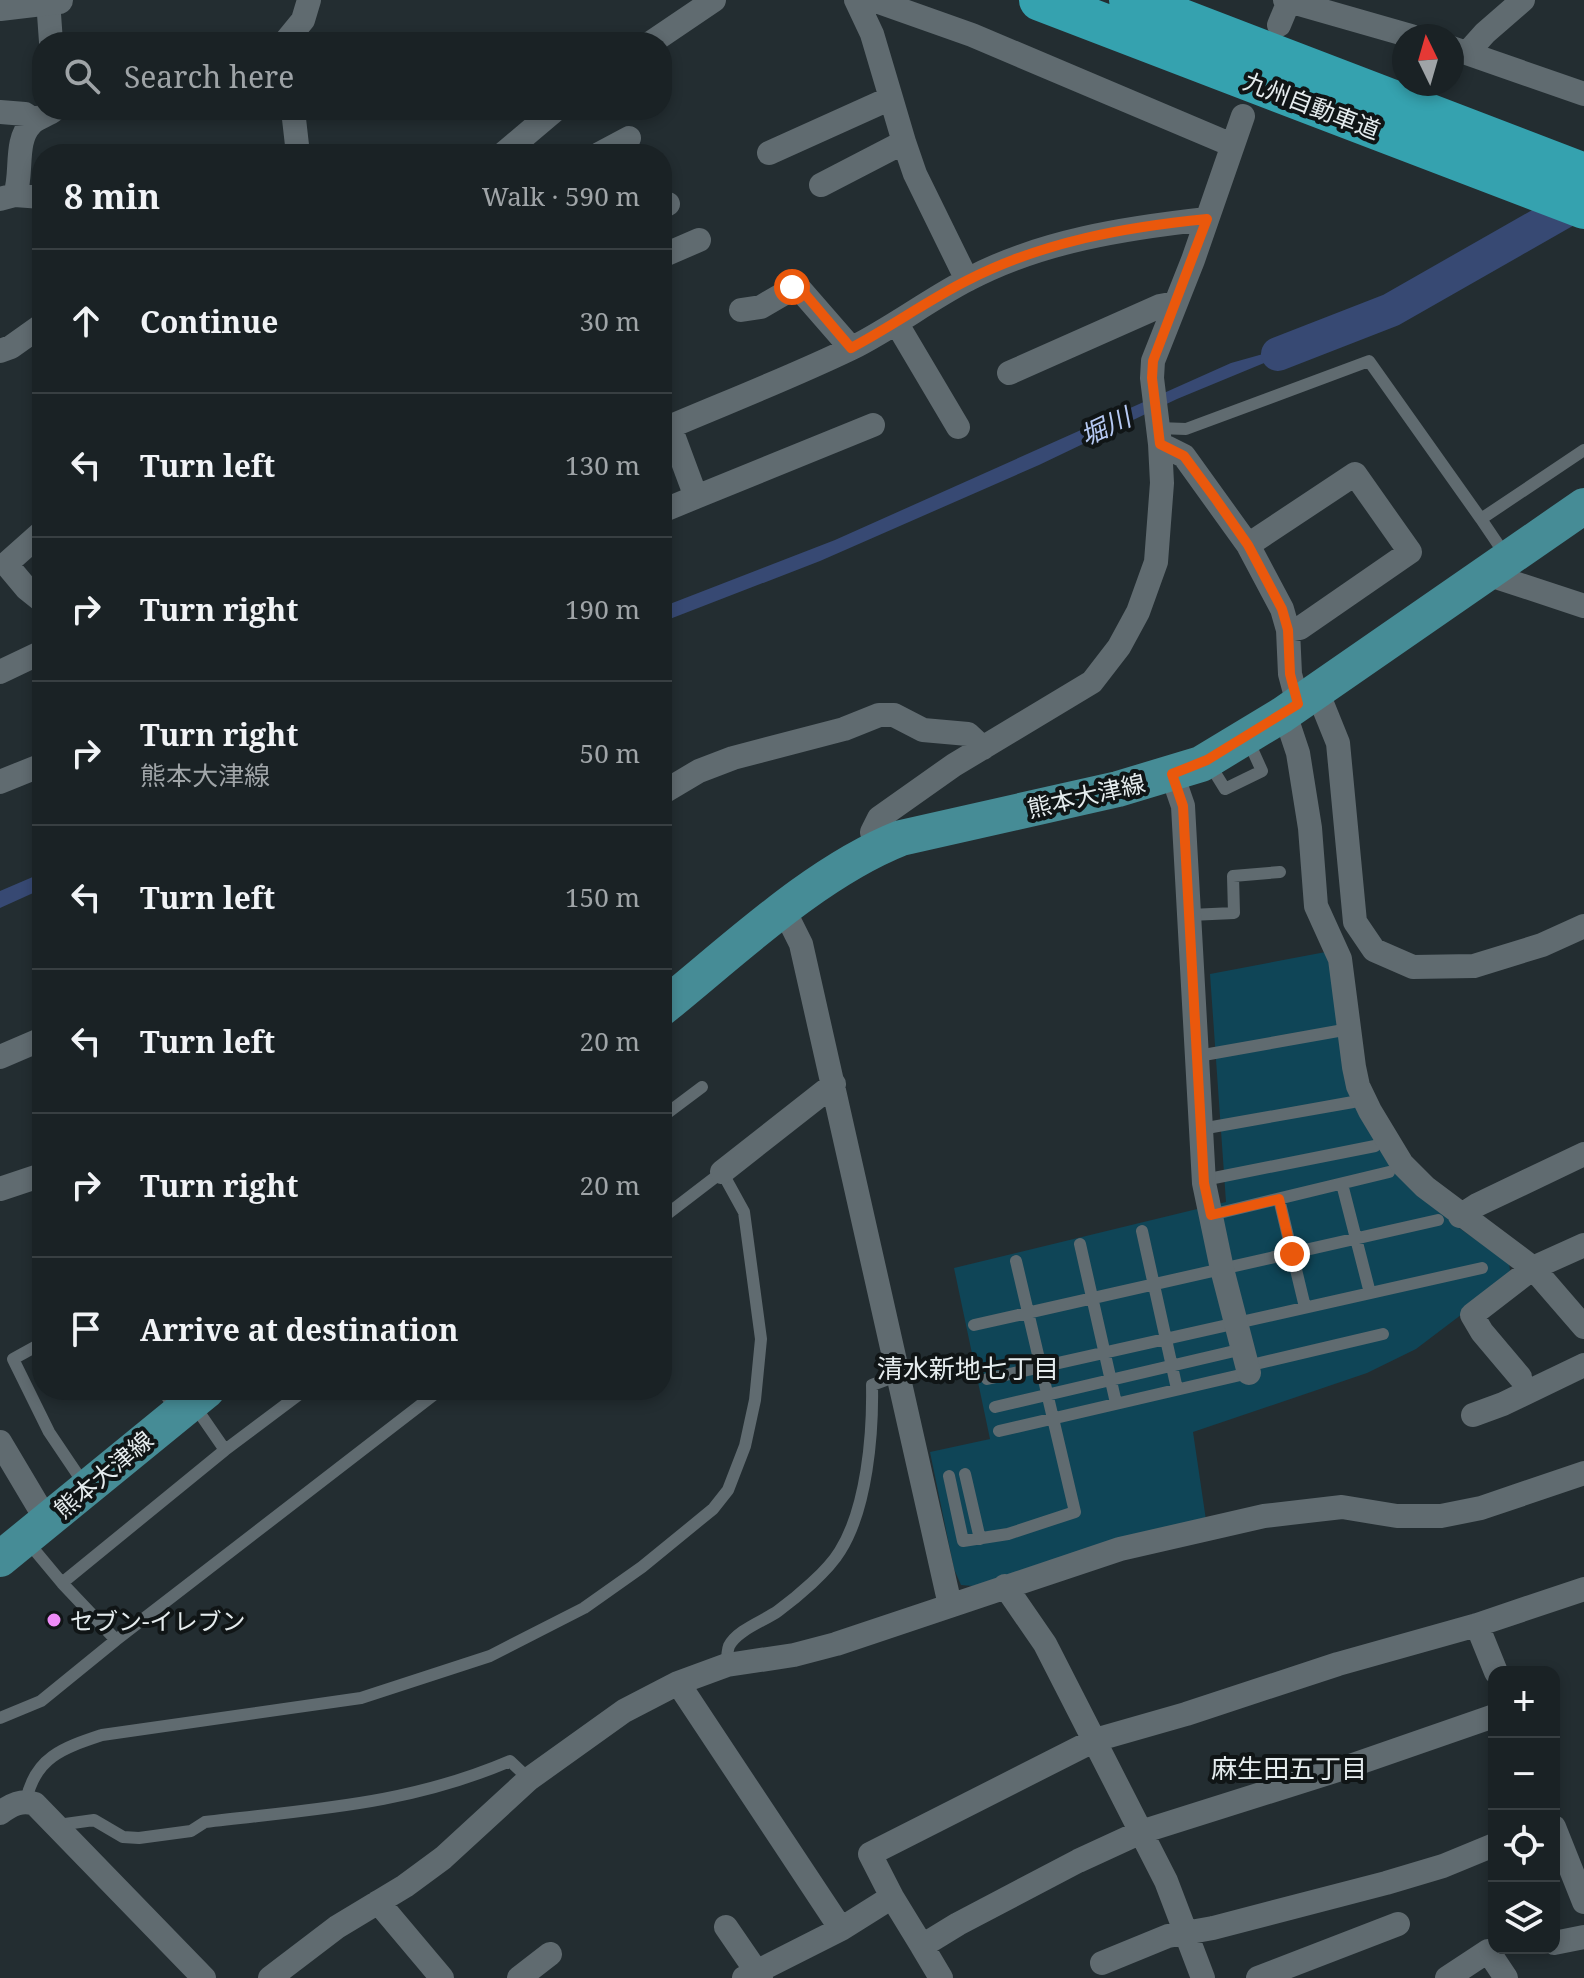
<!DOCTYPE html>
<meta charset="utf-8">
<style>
body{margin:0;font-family:"Noto Serif","Noto Sans JP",serif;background:#232a2d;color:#f1f3f6}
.controls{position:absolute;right:24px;bottom:24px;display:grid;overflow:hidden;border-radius:16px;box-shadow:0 4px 12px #0003}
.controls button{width:72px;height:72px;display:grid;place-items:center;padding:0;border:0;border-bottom:2px solid #383f42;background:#1a2225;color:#f1f3f6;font:40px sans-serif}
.compass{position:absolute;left:1392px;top:24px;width:72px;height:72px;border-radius:50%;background:#1a2225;box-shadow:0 4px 12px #0003;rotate:355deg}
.stop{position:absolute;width:24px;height:24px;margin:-18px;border:6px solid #ea580c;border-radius:50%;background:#fff}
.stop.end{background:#ea580c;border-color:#fff;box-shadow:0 2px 8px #0008}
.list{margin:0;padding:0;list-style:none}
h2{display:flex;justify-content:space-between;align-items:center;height:104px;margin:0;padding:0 32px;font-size:34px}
h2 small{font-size:26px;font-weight:400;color:#9fa4a7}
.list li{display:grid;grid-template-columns:52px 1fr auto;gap:24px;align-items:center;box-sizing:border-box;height:144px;padding:0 32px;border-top:2px solid #383f42}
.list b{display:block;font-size:30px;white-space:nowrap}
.list p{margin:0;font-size:26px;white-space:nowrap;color:#9fa4a7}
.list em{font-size:26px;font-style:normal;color:#9fa4a7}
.icon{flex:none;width:44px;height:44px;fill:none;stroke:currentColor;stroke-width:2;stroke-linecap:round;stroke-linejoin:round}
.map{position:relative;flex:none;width:1584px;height:1978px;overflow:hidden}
.search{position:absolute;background:#1a2225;box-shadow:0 4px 12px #0003;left:32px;top:32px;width:640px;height:88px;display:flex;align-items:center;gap:20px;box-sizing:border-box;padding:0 28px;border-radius:32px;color:#9fa4a7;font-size:30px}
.panel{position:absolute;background:#1a2225;box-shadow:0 4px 12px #0003;left:32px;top:144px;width:640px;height:1256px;border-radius:32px}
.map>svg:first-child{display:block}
</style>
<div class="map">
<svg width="1584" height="1978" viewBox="0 0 1584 1978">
<rect width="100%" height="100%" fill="#232d31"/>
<path fill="#0f4557" d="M1331,951l21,134 103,140 54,38 2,14 -95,72 -49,24 -174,59 13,88 -233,66 -12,-1 -7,-16 -24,-117 60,-13 -36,-171 272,-66 -16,-228z"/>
<path fill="#374973" d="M1337,333l-160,66 -138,66 -219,96 -158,61v-15l173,-67 396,-177z
M42,873v16l-42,19v-17z"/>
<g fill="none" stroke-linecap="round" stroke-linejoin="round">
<path stroke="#374973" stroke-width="34" d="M1278,354l113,-44 193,-110"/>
<path stroke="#606b70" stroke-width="12" d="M1158,428l28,1 183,-68 112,158
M1506,556l-25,-37 103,-69
M1209,763l16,26 37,-18 -14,-31
M1190,915l44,-2 -1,-37 47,-4
M1198,1056l140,-25
M662,1117l40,-30
M1201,1129l152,-27
M1204,1180l171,-34
M1342,1184l28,109
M1279,1199l26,108
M1211,1215l178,-43
M1142,1231l35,158
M1080,1244l36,159
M974,1325l464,-105
M42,1343l-29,16 36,73 37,55
M1247,1366l136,-32
M987,1379l495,-111
M163,1390l13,21
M995,1407l248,-58
M999,1431l250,-58
M225,1450l80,-60
M965,1474l15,65
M949,1476l14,65 45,-7 67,-22 -59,-251
M27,1541l35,42 54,57
M62,1583l163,-133 -31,-45
M727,1665c0,-6 0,-14 2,-19 8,-16 35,-25 49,-35 19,-14 50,-40 62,-60 27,-43 33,-117 32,-166l27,-10
M0,1718l41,-17 75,-61 324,-250
M26,1801c9,-44 37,-53 76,-66l259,-37 129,-42 94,-48 58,-41 71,-58 15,-19 17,-44 10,-46 6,-61 -17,-127 -22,-40 -60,46
M58,1825l36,-5 29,17 16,1 52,-7 14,-9c108,-13 202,-17 305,-61l19,18"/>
<path stroke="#606b70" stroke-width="24" d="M48,0l3,42
M856,0l16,34 19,64
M873,0l99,35 260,110
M1285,0l126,36
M1279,25l10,-24
M285,42l18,-22 6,-20
M652,42l62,-42
M1452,48l132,46
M1468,52l17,-19 38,-33
M293,110l5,44
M0,112l25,2 9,6
M769,153l122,-55 13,44
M503,154l52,-44
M599,154l30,-16
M821,185l83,-43 11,32 52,106
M15,195l27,2
M0,199l15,-4c8,-21 -1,-54 16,-71 6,-7 16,-8 23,-14
M662,206l6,-2
M662,256l37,-16
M741,310l20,-3 36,-21 54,62
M897,324l61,103
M0,351l11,-4 31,-22
M1009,373l151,-67 16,-3
M662,430c63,-27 128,-52 190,-82 40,-20 75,-47 115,-68 73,-39 159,-52 240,-61
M1160,444l24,12 64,89 107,-71 55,78 -110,76 -12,2
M696,497l177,-72
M662,511l34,-14 -26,-70
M42,532l-36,32 21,25 15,12
M1248,545l34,64 6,21 2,44 8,30
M1487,574l97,32
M0,672l42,-20
M1317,691l21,52 17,179 19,28 39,17 61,-1 68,-21 42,-19
M1282,715l8,14 8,24 12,75 6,78 24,53 14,108 4,19 12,25 32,53 23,23 108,81 51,59
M1172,774l11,32 21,377 18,86 27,104
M0,782l42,-17
M662,793l37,-22 34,-13 111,-29 35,-14h15l29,15 45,4 15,14
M876,848l-4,-16 7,-14 75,-53 138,-83 27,-35 19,-35 18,-50 6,-79 -2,-39 -8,-66 1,-17 40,-101 50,-144
M784,910l17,34 149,661
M0,1057l42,-18
M722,1172l112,-88
M0,1189l42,-14
M1460,1216l17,-11 107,-51
M1520,1377l-38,-45 -10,-17 61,-47 51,-23
M1473,1415l30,-11 81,-39
M0,1442l47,79
M1005,1586l40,58 121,237 37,97
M1477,1625l19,47
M678,1683l163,246
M0,1813c11,-8 22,-14 35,-9l169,174
M1554,1827l30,75
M378,1902l64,76
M726,1927l35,51
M1554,1943l30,-6
M922,1946l-30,-49 -22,-43 225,-114 91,-26 152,-50 139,-39 107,-36
M1102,1963l66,-27 45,-8 173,-45 57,-17 51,-21
M270,1978l67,-51 68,-41 38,-28 86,-79 95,-68 54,-28 49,-18 67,-10 42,-11 284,-95 144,-33 78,-9 55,9h44l40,-8 103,-35
M519,1978l31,-24
M744,1978l97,-49 51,-32
M941,1978l-19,-32 36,-22 120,-63 63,-29 206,-65 147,-51
M1258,1978l140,-54
M1447,1978l41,-27 18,27"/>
<path stroke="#606b70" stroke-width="28" d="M0,7l59,-7"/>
<path stroke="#468c96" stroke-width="36" d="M662,1008c72,-58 153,-136 239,-170l217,-49 83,-25 81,-49 302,-209
M0,1559l207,-169"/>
<path stroke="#35a2af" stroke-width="42" d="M1040,0l544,208
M1130,0l454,174"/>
</g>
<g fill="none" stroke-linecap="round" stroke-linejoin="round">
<path stroke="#ea580c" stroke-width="10" d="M792,287l8,1 51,60c40,-21 77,-48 117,-68 74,-38 157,-53 239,-61l-54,142 -1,17 8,66 24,12 31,42 33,47 34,64 6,21 2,44 8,30 -91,56 -35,14 11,32 21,377 7,32 68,-16 13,55"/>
</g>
<circle fill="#ef8bf7" stroke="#101516" stroke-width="3" cx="54" cy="1620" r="8"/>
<g text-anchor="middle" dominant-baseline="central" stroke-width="8" stroke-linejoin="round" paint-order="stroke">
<g font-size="24" fill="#e5ecee" stroke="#101516">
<text transform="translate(1312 105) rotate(21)">九州自動車道</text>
<text transform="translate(1086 795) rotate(-13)">熊本大津線</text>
<text transform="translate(103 1474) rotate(-40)">熊本大津線</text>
</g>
<g font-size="24" fill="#e5ecee" stroke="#101516" text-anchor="start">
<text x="70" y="1620">セブン-イレブン</text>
</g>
<g font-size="26" font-style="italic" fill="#b7caf4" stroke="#101516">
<text transform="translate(1105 426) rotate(-25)">堀川</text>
</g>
<g font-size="26" fill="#e5ecee" stroke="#101516">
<text x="968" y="1368">清水新地七丁目</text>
<text x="1289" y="1768">麻生田五丁目</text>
</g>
</g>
</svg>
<div class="controls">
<button>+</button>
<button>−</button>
<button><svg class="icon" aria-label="locate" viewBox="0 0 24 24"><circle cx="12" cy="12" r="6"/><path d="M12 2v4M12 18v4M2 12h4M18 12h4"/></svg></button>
<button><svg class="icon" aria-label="layers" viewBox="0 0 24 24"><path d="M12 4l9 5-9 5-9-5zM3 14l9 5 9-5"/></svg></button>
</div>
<svg class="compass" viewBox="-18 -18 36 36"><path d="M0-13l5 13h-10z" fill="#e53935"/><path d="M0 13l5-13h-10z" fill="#9fa4a7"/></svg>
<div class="stop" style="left:792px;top:287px"></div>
<div class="stop end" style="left:1292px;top:1254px"></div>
<div class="search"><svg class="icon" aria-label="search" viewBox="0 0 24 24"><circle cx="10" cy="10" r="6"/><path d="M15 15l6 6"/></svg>Search here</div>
<section class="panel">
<h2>8 min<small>Walk · 590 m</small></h2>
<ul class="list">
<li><svg class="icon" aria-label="ahead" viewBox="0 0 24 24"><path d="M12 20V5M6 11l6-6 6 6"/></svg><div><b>Continue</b></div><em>30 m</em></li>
<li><svg class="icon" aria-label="left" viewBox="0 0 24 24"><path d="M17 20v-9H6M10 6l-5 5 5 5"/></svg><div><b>Turn left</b></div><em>130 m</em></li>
<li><svg class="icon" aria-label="right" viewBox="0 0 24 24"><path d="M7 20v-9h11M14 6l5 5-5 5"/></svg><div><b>Turn right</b></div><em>190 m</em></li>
<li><svg class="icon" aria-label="right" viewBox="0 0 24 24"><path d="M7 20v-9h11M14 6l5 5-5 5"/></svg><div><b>Turn right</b><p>熊本大津線</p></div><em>50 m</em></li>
<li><svg class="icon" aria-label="left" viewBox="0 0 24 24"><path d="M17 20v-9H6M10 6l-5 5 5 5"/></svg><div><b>Turn left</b></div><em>150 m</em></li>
<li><svg class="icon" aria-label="left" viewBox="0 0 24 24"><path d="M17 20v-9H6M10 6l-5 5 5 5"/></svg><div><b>Turn left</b></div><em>20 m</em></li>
<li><svg class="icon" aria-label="right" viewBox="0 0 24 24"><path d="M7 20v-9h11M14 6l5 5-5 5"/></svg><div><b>Turn right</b></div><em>20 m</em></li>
<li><svg class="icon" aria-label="arrive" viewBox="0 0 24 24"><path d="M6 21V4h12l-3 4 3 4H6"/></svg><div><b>Arrive at destination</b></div></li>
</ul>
</section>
</div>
